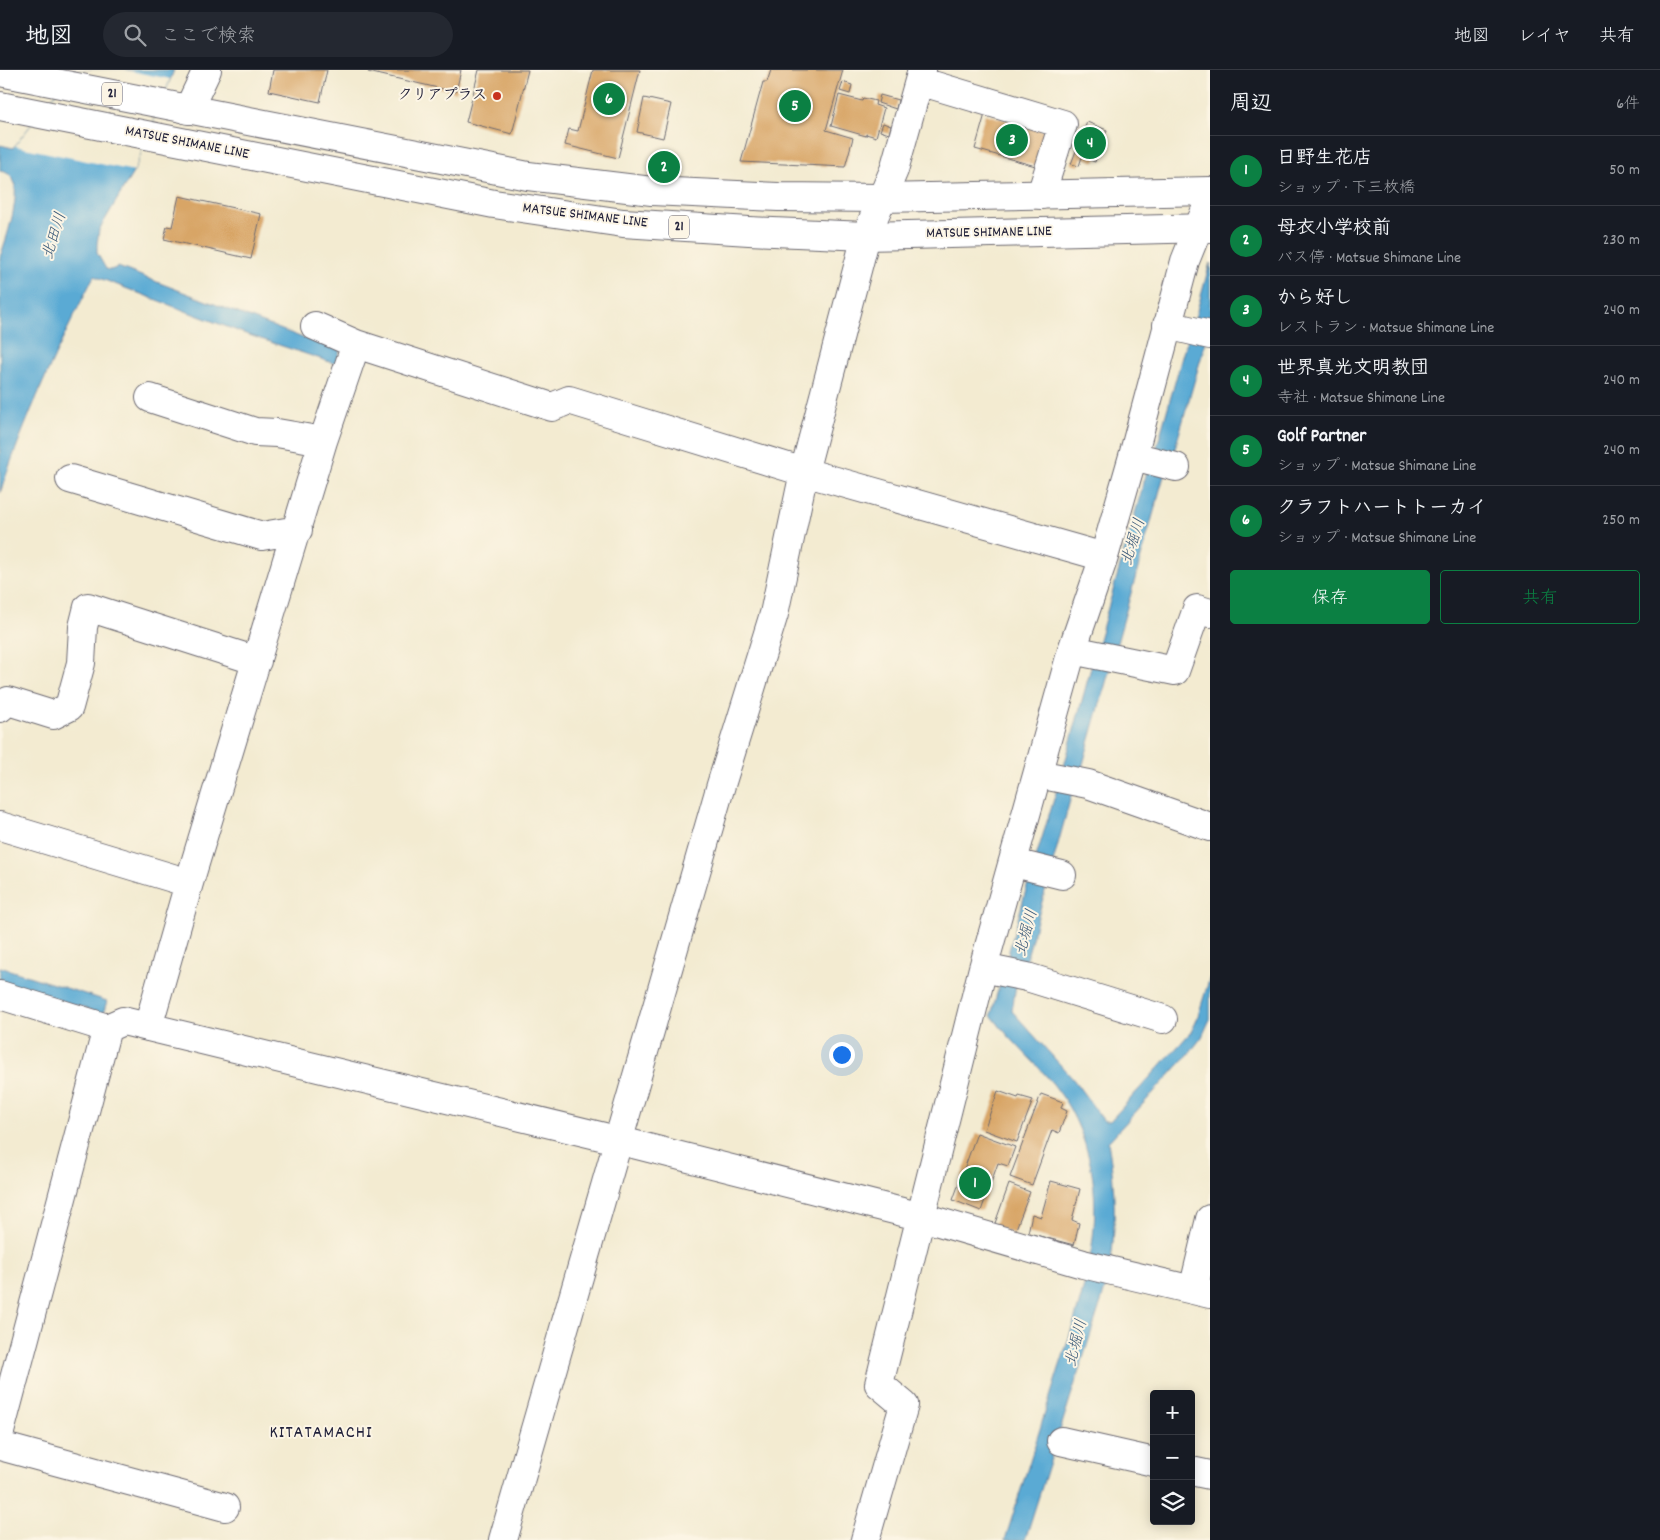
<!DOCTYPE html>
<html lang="ja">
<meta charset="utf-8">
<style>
body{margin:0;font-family:Dekko,"Klee One",sans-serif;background:#242831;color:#f1f3f6}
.controls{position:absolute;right:15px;bottom:15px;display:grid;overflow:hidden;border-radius:5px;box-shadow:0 2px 12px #0003}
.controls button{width:45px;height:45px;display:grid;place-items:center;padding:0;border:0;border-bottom:1px solid #363941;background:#171b24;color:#f1f3f6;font:25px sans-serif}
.you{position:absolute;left:841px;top:984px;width:18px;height:18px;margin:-12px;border:4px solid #fff;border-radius:50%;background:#1a73e8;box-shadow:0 0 0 8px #1a73e833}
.badge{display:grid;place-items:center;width:32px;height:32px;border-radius:50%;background:#0b8043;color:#fff;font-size:16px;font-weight:700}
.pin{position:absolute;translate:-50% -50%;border:2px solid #fff;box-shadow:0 1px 5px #0006}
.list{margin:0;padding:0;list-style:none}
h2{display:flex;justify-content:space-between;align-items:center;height:65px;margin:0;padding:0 20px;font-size:21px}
h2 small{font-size:16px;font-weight:400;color:#9ea1a6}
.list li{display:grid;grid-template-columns:32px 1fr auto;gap:15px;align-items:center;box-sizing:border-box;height:70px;padding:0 20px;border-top:1px solid #363941}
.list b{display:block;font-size:19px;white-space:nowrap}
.list p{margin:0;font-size:16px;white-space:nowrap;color:#9ea1a6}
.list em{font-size:16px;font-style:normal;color:#9ea1a6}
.actions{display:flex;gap:10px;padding:15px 20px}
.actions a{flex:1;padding:11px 0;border:1px solid #0b8043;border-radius:5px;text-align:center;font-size:18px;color:#0b8043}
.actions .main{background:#0b8043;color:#fff}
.icon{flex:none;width:28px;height:28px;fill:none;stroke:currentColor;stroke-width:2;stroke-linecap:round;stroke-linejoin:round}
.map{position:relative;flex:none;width:1210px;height:1470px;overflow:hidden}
header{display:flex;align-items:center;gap:30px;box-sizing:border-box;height:70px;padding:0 25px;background:#171b24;border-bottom:1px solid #363941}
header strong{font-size:24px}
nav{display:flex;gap:28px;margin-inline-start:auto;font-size:18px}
.search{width:350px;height:45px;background:#242831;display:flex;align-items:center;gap:12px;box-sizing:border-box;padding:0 18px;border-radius:28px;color:#9ea1a6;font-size:19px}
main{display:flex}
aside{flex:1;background:#171b24}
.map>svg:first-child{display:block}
</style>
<header>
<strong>地図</strong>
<div class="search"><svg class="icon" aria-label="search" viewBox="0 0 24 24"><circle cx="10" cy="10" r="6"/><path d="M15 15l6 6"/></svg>ここで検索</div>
<nav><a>地図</a><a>レイヤ</a><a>共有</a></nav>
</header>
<main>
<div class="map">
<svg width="1210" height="1470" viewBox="0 0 1210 1470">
<rect width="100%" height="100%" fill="#fcf5e5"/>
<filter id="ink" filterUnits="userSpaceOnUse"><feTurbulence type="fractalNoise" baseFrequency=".02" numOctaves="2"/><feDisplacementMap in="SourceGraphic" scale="10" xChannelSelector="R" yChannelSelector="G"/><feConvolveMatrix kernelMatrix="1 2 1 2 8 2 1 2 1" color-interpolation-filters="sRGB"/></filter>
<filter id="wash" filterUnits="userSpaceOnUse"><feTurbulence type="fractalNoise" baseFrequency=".0096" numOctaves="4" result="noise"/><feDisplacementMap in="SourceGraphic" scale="20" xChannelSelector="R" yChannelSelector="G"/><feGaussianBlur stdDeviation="1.12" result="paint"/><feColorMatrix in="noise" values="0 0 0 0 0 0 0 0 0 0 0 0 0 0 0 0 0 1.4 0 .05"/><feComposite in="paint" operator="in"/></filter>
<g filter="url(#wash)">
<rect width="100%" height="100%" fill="#f3ebd1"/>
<path fill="#5aaad4" stroke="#3e6688" d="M74,0h100l-40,101 -35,59 -2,14v9l9,16 5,1 7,-3 185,71 37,12 -4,14 -93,-31 -149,-57c-36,70 -69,142 -94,217v-236c6,-17 21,-61 13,-78 -2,-5 -8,-7 -13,-8v-26l13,3z
M1210,193v64l-37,128 -8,17 -85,303 -8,18 -47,171 -9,21 -4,26 61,68 31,42h6l81,-89 5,-10 14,-45v42l-8,18 -14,18 -80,87c8,46 9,95 -1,141l-82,257h-20c17,-53 33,-106 50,-159 29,-91 64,-178 16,-270 -19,-37 -55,-62 -80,-96l37,-132 35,-113 29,-106 56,-196 8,-18 31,-111 8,-21z
M0,897l107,34 -4,13 -103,-33z"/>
<path fill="#f3ebd1" d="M74,0h51l45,9 -36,92 -119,-25z"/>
<g id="blocks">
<path fill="#d8a566" d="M273,0h54l-7,32 -51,-11z
M369,0h92l-5,22 -88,-20z
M479,0h49l-16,64 -46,-12z
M593,0h47l-22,88 -53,-13 4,-16 9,2z
M771,0h72l-17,60 27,8 -8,29 -104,-5 22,-80h4z
M843,12l9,3 -2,9 -10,-3z
M839,25l23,6 1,-3 13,3 -1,4 9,3 -8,29 -10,-3v2l-35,-10z
M880,25l18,5 -2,9 -18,-6z
M644,28l27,6 -8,34 -26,-6z
M985,44l64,18 -10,35 -64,-18z
M1087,52l20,8 -12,32 -13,-5 -3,9 -8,-2z
M883,53l8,3 -2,8 -9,-3z
M179,126l82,18 -10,45 -87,-20 3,-13 5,1z
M998,1021l20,7 1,-2 14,4 -16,42 -33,-12z
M1041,1024l22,8 -2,6 6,3 -8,22 -7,-3 -20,55 -22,-8z
M977,1063l38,14 -7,19 -10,-3 -17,48 -28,-11z
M1051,1111l29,8 -8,31 7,3 -5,22 -46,-12 4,-19 9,3z
M1009,1114l21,8 -16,42 -20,-8z"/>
</g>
</g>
<g filter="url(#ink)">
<use href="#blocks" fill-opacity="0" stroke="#6b6870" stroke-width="1"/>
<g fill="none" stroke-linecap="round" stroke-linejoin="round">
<g stroke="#6b6870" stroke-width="30">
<path id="minor" d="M919,11l144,43 -22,71
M188,40l19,-40
M1167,255l43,10
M315,256l41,18 196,63 17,-7 235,72 300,85
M150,328l105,34 22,1 46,8
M1133,386l43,11
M70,409l192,57 36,-6
M1072,580l103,21 22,-62 13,4
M0,638l8,-7 45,14 16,-8 12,-44 2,-36 5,-20 169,54
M1038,704l50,10 122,43
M0,756l189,57
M1014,793l48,12
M983,898l44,9 136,42
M0,925l107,33 16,-7 494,119 305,77 161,47 127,30
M148,957l41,-144 134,-442 33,-97
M1193,1220l17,-71
M0,1362l107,-404
M1061,1371l93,21
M0,1376l225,61
M1191,1401l19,4
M503,1470l218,-755 53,-171 30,-142 62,-236 28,-66 28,-100
M865,1470l39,-135 -25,-21 104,-416 89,-318 32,-93 29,-101 52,-195 25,-62"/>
</g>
<g stroke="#6b6870" stroke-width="30">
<path id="major" d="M0,2l528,104 124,15 126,6 104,1 328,-7
M0,36l494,98 129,19 126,8 117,5 344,-8"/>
</g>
<use href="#minor" stroke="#fff" stroke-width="28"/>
<use href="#major" stroke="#fff" stroke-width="28"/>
</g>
</g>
<circle fill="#c8321e" stroke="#fcf5e5" stroke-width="2" cx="497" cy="26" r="5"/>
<g text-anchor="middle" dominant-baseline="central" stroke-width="4" stroke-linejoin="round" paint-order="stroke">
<g fill="#fcf5e5" stroke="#63616e" stroke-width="1">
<rect x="102" y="12.5" width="20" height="23" rx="4"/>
<rect x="669" y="145.5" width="20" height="23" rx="4"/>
</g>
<g font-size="14" font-weight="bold" fill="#22223b">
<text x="112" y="24">21</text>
<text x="679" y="157">21</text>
</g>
<g font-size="15" font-weight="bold" fill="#22223b" stroke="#fcf5e5" text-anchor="end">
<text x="487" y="26">クリアプラス</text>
</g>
<g font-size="15" fill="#22223b" stroke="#fcf5e5">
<text transform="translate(187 73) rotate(11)">MATSUE SHIMANE LINE</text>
<text transform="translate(585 146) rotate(7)">MATSUE SHIMANE LINE</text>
<text transform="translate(989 163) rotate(-1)">MATSUE SHIMANE LINE</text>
</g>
<g font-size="16" font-style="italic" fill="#385878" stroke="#fcf5e5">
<text transform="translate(55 166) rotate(-73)">北田川</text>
<text transform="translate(1134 472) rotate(-73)">北堀川</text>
<text transform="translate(1027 863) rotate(-75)">北堀川</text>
<text transform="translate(1077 1273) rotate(-76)">北堀川</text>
</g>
<g font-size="18" letter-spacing="1" fill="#22223b" stroke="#fcf5e5">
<text x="321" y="1363">KITATAMACHI</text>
</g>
</g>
</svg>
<div class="controls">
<button>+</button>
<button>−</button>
<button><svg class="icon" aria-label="layers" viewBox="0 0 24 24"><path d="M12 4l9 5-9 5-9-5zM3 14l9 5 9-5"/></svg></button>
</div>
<div class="you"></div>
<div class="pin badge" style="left:975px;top:1113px">1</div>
<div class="pin badge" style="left:664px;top:97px">2</div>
<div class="pin badge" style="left:1012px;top:70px">3</div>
<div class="pin badge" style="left:1090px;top:73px">4</div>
<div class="pin badge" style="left:795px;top:36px">5</div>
<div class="pin badge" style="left:609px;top:29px">6</div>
</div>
<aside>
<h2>周辺<small>6件</small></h2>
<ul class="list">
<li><span class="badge">1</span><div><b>日野生花店</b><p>ショップ · 下三枚橋</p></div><em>50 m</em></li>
<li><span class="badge">2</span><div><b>母衣小学校前</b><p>バス停 · Matsue Shimane Line</p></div><em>230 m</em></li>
<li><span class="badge">3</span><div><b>から好し</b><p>レストラン · Matsue Shimane Line</p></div><em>240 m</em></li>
<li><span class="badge">4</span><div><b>世界真光文明教団</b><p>寺社 · Matsue Shimane Line</p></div><em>240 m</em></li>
<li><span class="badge">5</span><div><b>Golf Partner</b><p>ショップ · Matsue Shimane Line</p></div><em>240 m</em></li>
<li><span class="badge">6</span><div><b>クラフトハートトーカイ</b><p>ショップ · Matsue Shimane Line</p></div><em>250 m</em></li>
</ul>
<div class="actions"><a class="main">保存</a><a>共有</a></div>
</aside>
</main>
